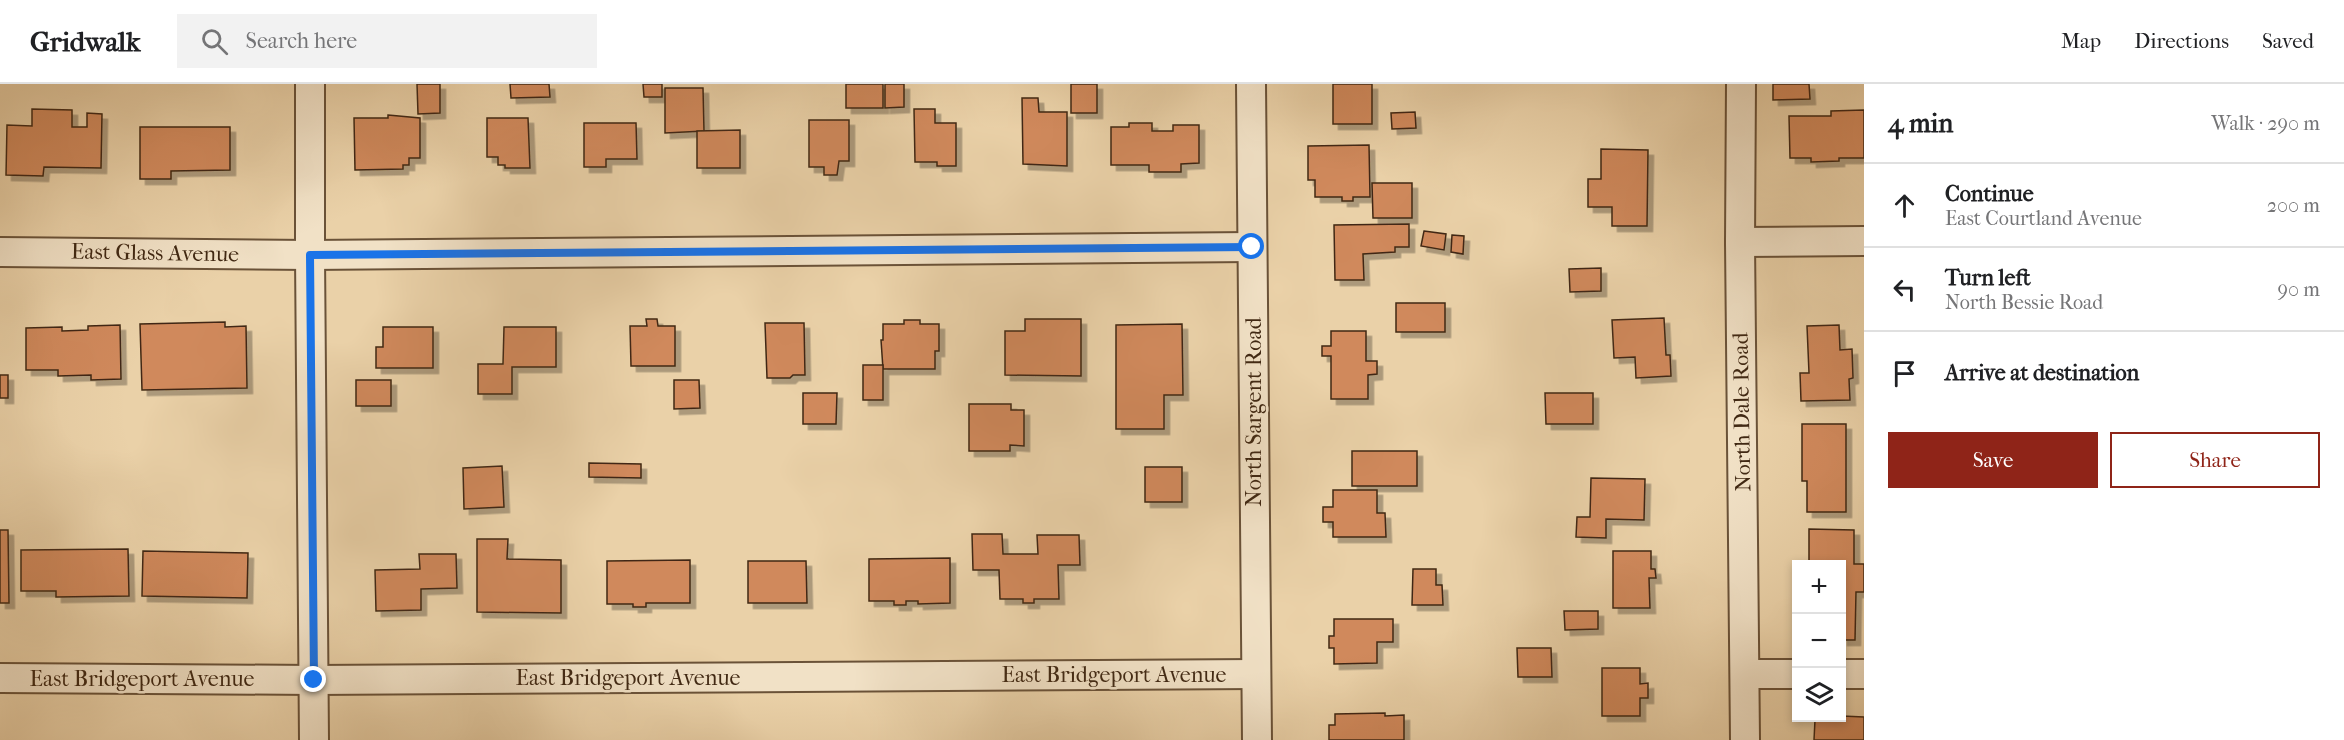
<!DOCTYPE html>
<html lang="en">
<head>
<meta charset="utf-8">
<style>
  body { margin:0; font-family:"IM FELL French Canon",serif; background:#f2f2f2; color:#202124 }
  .controls { position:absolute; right:18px; bottom:18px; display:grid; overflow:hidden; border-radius:0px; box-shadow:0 3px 9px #0003 }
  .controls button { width:54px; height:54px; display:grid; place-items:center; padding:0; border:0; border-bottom:2px solid #e0e0e0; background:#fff; color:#202124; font:30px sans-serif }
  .stop { position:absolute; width:18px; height:18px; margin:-14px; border:4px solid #1a73e8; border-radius:50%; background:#fff }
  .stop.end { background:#1a73e8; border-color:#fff; box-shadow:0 2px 6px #0008 }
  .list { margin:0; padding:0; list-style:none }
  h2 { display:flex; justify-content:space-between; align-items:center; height:78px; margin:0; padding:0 24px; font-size:26px }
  h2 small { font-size:20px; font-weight:400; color:#757577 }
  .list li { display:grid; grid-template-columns:39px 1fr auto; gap:18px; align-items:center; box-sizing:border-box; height:84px; padding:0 24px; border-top:2px solid #e0e0e0 }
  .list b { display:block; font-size:22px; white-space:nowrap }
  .list p { margin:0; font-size:20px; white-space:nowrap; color:#757577 }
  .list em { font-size:20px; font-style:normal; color:#757577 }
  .actions { display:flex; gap:12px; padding:18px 24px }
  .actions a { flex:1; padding:14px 0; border:2px solid #8f2418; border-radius:0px; text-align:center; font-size:21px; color:#8f2418 }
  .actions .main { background:#8f2418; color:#fff }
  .icon { flex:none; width:33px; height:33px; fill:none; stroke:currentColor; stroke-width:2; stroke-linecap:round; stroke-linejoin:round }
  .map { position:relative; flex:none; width:1864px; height:656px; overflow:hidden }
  header { display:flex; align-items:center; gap:36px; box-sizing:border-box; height:84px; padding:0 30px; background:#fff; border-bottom:2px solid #e0e0e0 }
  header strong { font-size:28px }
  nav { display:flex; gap:33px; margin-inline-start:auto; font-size:21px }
  .search { width:420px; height:54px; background:#f2f2f2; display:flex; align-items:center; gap:15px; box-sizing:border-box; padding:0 21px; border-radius:0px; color:#757577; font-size:22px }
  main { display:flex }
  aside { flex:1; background:#fff }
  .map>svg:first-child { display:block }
  .building { fill:#d0895c; stroke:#402813; stroke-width:1.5; filter:url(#shadow) }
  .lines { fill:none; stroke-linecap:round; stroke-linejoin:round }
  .street-casing { stroke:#6a5238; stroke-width:32 }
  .street { stroke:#f1e1c6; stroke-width:28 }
  .route { stroke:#1a73e8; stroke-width:8 }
  .labels { text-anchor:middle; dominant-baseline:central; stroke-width:5; stroke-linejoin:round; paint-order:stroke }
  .street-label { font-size:22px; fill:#402813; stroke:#f1e1c6 }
</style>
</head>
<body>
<header>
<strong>Gridwalk</strong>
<div class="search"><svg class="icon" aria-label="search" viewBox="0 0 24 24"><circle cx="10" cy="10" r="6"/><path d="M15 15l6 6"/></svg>Search here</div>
<nav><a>Map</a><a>Directions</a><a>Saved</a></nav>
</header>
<main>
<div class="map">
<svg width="1864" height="656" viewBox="0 0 1864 656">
  <defs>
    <filter id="shadow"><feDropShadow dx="5.5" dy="5.5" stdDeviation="0" flood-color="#0004"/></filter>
  </defs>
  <rect width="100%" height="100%" fill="#ead1a8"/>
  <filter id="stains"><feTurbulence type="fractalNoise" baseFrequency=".00333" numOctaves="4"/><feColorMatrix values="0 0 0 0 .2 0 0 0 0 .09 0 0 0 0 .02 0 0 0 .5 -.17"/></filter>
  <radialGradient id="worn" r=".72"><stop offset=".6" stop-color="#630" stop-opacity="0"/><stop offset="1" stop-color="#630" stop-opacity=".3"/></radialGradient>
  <!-- building -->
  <g class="building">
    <polygon points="417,0 440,0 440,29 418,30"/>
    <polygon points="510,0 549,0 550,13 511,14"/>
    <polygon points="643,0 662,0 662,13 644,13"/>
    <rect x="846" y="0" width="37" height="24"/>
    <polygon points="885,0 904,0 904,23 885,24"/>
    <rect x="1071" y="0" width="26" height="29"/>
    <rect x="1333" y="0" width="39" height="40"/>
    <polygon points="1773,0 1809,0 1810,15 1773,16"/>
    <polygon points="665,4 703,4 704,47 665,49"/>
    <polygon points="1022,14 1038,14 1039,28 1067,28 1067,82 1023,80"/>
    <polygon points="32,25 72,26 72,43 87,43 87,29 102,30 101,84 44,83 43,92 6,91 7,41 32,42"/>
    <polygon points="914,25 935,25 935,39 956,39 956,82 937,82 937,78 915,78"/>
    <polygon points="1864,26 1864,74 1839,74 1839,77 1811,78 1811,74 1790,74 1789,32 1831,32 1831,27"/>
    <polygon points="1415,28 1416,44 1392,45 1391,29"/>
    <polygon points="388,31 420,34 420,74 409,74 409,81 403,81 403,85 355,86 354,34 388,34"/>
    <polygon points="487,34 528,34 530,84 505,84 505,81 498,81 498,73 487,73"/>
    <polygon points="809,36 849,36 849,77 839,77 837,91 824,91 824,83 809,83"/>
    <polygon points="584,39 636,39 637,75 606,75 606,83 584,83"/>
    <polygon points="1129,39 1152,39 1152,47 1173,47 1173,41 1199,41 1199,79 1181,80 1181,88 1149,88 1149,81 1111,81 1111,43 1129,43"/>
    <polygon points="140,43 230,43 230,86 171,87 171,95 140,95"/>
    <polygon points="740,46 740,84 697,84 697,47"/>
    <polygon points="1369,61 1370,113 1353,113 1353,117 1342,117 1342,113 1315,113 1315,96 1308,96 1308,62"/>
    <polygon points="1601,65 1648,66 1647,142 1612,142 1612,123 1588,123 1588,95 1601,95"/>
    <polygon points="1372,99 1412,99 1412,134 1373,134"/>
    <polygon points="1409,140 1409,163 1395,163 1395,168 1363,170 1364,196 1335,196 1334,141"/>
    <polygon points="1424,147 1446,150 1444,166 1421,162"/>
    <polygon points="1452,151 1464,152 1463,170 1451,168"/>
    <polygon points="1601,184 1601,207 1570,208 1569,185"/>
    <rect x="1396" y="219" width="49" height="29"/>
    <polygon points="1664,234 1666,271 1670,271 1671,292 1636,294 1635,273 1614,274 1612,236"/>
    <polygon points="646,235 657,235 658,242 675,242 675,282 631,282 630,242 647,242"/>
    <polygon points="1025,235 1081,235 1081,292 1005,291 1005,247 1025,247"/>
    <polygon points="904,236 920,236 920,240 939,240 939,267 935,267 935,285 883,285 881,256 883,256 883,240 904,240"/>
    <polygon points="225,238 225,243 246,242 247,304 142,306 140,240"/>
    <polygon points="765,239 804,239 805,291 793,291 790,294 767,294"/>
    <polygon points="1182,240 1183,311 1164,311 1164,345 1116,345 1116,241"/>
    <polygon points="120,241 121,295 91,296 91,291 58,292 58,286 26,286 26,244 62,243 62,247 88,246 88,242"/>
    <polygon points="1839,241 1840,266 1852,265 1853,294 1849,295 1850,316 1801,317 1800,289 1809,289 1807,242"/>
    <polygon points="383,243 433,243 433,284 376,284 376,263 383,263"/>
    <polygon points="504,243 556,243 556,283 512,283 512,310 478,310 478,280 503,280"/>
    <polygon points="1331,247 1366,247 1366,277 1377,277 1377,290 1368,291 1368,315 1331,315 1331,272 1322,272 1322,262 1331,262"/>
    <rect x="863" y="281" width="20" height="35"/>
    <rect x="0" y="291" width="8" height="23"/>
    <rect x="356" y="296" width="35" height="26"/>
    <polygon points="674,296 699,296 700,324 674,325"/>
    <polygon points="803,309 837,309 836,340 803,340"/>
    <polygon points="1545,309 1593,309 1593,340 1546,340"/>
    <polygon points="969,320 1011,320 1011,326 1024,326 1024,362 1010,361 1010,367 969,367"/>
    <polygon points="1802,340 1846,340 1846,428 1807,428 1807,397 1802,397"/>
    <rect x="1352" y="367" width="65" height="35"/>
    <polygon points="589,379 641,380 641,394 589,393"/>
    <polygon points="502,382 504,423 464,425 463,384"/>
    <rect x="1145" y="383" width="37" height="35"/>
    <polygon points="1591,394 1645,395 1644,436 1606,435 1606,454 1576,453 1577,433 1590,433"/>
    <polygon points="1333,406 1377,406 1377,429 1385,429 1386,453 1333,453 1333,438 1323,438 1323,423 1333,423"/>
    <polygon points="1809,445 1854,446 1854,480 1864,480 1864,508 1856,508 1855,556 1842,556 1842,480 1809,480"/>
    <polygon points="0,446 8,446 9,519 0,519"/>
    <polygon points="972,450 1002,450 1003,470 1038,470 1037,451 1079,451 1080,481 1058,481 1059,515 1034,515 1034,519 1023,519 1023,515 1000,515 999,486 973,486"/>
    <polygon points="477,455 508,455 507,475 561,476 561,529 477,528"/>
    <polygon points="128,465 129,512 56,513 56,507 21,507 21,466"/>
    <polygon points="143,467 248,469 247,514 142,512"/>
    <polygon points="1613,467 1651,467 1651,485 1655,485 1656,494 1649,494 1650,524 1613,524"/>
    <polygon points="419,470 456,470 457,504 421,505 421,526 376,527 375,486 420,485"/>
    <polygon points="950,474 950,519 918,520 918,517 906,517 906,521 894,521 894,517 869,517 869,475"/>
    <polygon points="690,476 690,519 646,519 646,523 633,523 633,520 607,520 607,477"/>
    <polygon points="748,477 806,477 807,519 748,519"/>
    <polygon points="1413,485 1436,485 1436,501 1442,501 1443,521 1412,521"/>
    <polygon points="1564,527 1598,527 1598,545 1565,546"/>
    <polygon points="1334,535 1393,535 1393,558 1377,558 1377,579 1334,580 1334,564 1329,564 1329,552 1334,552"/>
    <polygon points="1517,564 1551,564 1552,593 1518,593"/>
    <polygon points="1602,584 1640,584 1640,600 1648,599 1648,614 1640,614 1640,632 1602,632"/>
    <polygon points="1385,629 1385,632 1404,631 1404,656 1329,656 1329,641 1335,641 1335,630"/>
    <polygon points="1842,632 1864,633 1864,656 1814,656 1815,636 1832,637 1832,634"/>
  </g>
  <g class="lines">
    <defs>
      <g id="street">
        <polyline points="310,0 310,171 314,656"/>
        <polyline points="1251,0 1257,656"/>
        <polyline points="1741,0 1740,158 1745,656"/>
        <polyline points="1740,158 1864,157"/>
        <polyline points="0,168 310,171 1252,163"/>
        <polyline points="1745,590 1796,590"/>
        <polyline points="1842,590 1864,590"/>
        <polyline points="0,594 314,596 1256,590"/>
      </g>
    </defs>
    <!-- street casing -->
    <use href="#street" class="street-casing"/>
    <!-- street -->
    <use href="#street" class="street"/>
  </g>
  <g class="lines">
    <!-- route -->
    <polyline class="route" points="314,596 310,171 1252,163"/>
  </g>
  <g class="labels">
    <!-- street labels -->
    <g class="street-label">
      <text transform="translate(155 169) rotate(1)">East Glass Avenue</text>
      <text transform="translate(1254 328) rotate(-90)">North Sargent Road</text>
      <text transform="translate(1742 328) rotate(-91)">North Dale Road</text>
      <text x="1114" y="591">East Bridgeport Avenue</text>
      <text x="628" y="594">East Bridgeport Avenue</text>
      <text x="142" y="595">East Bridgeport Avenue</text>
    </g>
  </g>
  <rect width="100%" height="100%" filter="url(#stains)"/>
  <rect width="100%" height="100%" fill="url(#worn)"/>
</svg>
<div class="controls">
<button>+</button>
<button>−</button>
<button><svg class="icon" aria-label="layers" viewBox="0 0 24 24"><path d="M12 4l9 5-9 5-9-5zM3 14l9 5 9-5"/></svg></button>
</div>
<div class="stop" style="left:1252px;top:163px"></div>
<div class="stop end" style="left:314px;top:596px"></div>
</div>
<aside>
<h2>4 min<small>Walk · 290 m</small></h2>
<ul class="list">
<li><svg class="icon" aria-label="ahead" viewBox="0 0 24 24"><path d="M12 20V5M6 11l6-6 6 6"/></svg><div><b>Continue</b><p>East Courtland Avenue</p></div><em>200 m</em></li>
<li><svg class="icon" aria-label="left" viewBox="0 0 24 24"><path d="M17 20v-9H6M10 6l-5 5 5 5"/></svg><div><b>Turn left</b><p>North Bessie Road</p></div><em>90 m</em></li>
<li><svg class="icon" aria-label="arrive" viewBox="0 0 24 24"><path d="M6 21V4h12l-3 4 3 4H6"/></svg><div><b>Arrive at destination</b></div></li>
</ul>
<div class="actions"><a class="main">Save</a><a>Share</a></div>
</aside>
</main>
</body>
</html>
